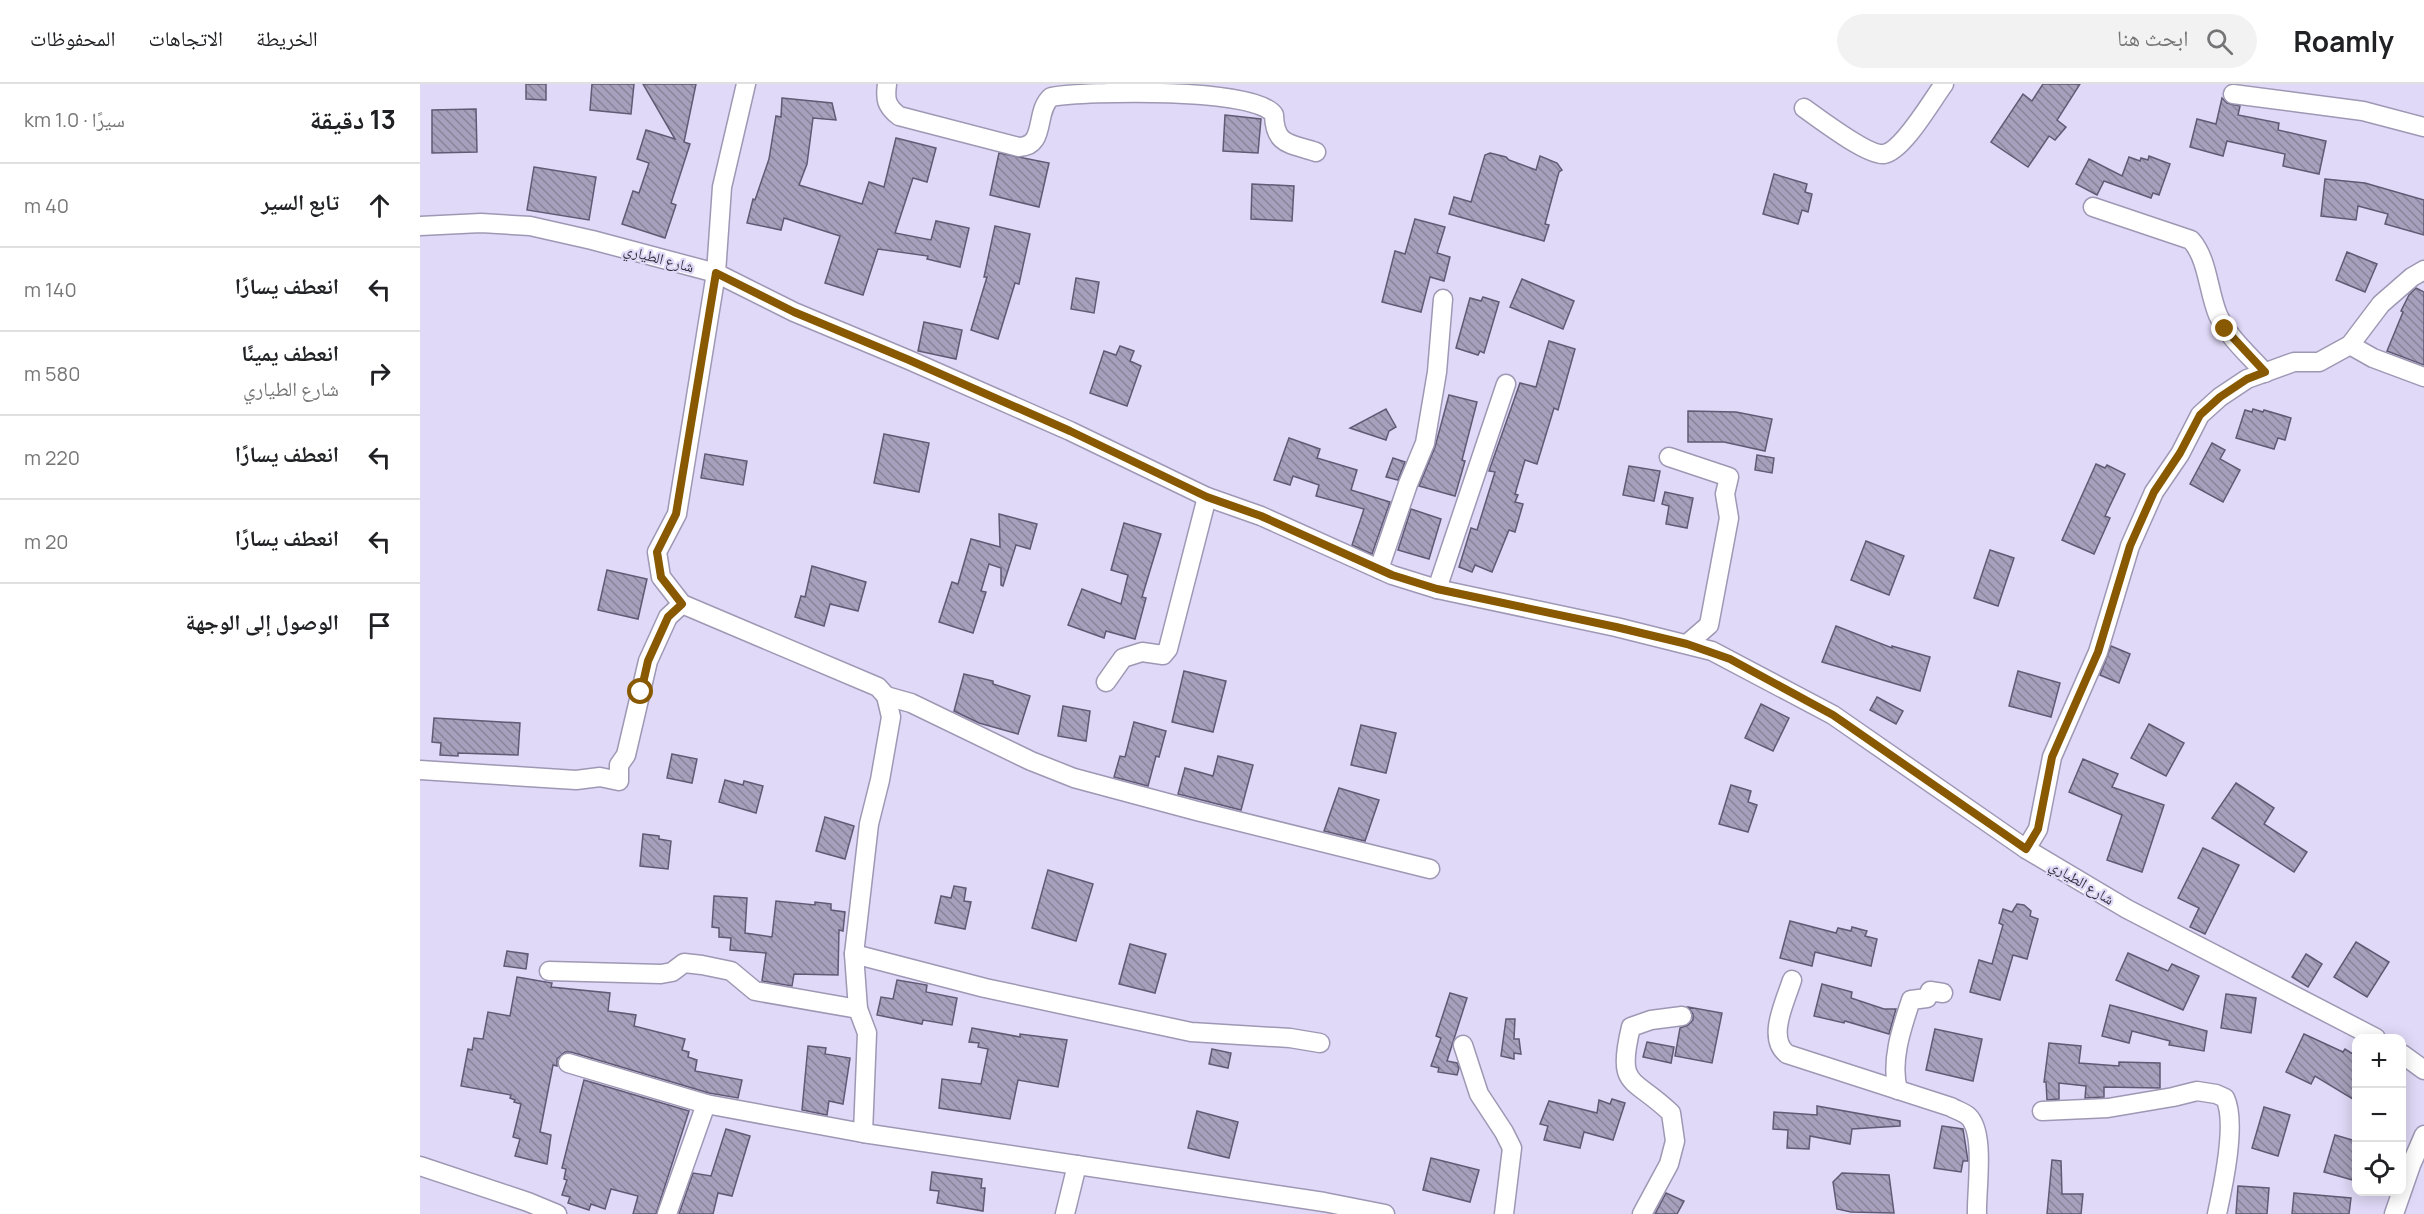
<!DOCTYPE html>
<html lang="ar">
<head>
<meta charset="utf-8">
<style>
  body { margin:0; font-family:Manrope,"Noto Naskh Arabic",sans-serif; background:#f2f2f2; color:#202124; direction:rtl }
  .controls { position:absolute; right:18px; bottom:18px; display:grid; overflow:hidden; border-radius:12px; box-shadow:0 3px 15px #0003 }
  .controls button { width:54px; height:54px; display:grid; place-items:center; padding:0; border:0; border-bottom:2px solid #e0e0e0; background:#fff; color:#202124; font:30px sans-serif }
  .stop { position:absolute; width:18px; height:18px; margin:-14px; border:4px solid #885900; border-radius:50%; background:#fff }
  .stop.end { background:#885900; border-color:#fff; box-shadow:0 2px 6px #0008 }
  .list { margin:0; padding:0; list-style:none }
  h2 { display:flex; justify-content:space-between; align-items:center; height:78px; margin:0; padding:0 24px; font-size:26px }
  h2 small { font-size:20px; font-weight:400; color:#757577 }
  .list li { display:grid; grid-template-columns:39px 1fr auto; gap:18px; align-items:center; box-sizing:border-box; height:84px; padding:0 24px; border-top:2px solid #e0e0e0 }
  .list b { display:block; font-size:22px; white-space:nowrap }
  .list p { margin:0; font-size:20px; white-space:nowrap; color:#757577 }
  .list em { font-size:20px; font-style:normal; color:#757577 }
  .icon { flex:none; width:33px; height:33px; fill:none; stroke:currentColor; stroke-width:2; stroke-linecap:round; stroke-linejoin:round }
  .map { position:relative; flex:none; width:2004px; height:1130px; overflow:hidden; direction:ltr }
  header { display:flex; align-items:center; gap:36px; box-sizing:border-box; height:84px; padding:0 30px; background:#fff; border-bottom:2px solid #e0e0e0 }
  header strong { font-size:28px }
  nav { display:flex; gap:33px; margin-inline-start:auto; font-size:21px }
  .search { width:420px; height:54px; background:#f2f2f2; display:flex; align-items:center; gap:15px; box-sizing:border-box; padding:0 21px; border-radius:33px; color:#757577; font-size:22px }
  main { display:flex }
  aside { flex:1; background:#fff }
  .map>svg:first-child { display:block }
  .building { fill:url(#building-back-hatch); stroke:#615a74; stroke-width:1.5 }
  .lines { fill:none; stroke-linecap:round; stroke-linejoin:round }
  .minor-casing { stroke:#9f98b4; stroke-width:21 }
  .minor { stroke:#fff; stroke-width:18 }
  .route { stroke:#885900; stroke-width:8 }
  .labels { text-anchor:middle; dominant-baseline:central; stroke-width:4.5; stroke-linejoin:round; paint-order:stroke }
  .street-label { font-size:15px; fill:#34313d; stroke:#e0d9f7 }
</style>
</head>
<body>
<header>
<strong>Roamly</strong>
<div class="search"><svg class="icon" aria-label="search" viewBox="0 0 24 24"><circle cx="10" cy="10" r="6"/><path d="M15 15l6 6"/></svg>ابحث هنا</div>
<nav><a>الخريطة</a><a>الاتجاهات</a><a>المحفوظات</a></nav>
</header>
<main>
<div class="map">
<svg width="2004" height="1130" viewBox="0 0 2004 1130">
  <defs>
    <pattern id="building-back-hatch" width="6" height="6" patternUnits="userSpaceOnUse" patternTransform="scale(1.5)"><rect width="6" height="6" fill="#a7a0bc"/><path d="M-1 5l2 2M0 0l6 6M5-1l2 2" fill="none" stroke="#89839a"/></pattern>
  </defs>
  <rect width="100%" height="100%" fill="#e0d9f7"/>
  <!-- building -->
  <g class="building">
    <polygon points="106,0 126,0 126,16 106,15"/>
    <polygon points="172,0 214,0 211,30 170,26"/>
    <polygon points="223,0 276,0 264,58 270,60 251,119 256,121 245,154 202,140 213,107 219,109 229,79 217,75 226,46 255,55"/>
    <polygon points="1623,0 1660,0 1637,36 1646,43 1635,56 1629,52 1608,83 1571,58 1603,10 1612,17"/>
    <polygon points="362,14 412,19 416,36 393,34 387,80 379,101 442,120 449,98 464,103 476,54 516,64 507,98 493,94 475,149 511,156 516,137 549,144 540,183 507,175 508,172 458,165 443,211 405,199 420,152 364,134 361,146 327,139 333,115 335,116 349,75 356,32 361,33"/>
    <polygon points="1802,14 1807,19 1820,22 1818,31 1859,39 1858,46 1906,57 1899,90 1863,82 1865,70 1807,57 1803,72 1770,63 1777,35 1796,40"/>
    <polygon points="56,25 57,68 12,69 12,26"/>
    <polygon points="805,31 841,35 838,69 803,67"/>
    <polygon points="579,69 629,79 619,123 570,111"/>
    <polygon points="1070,69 1086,73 1089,76 1116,86 1120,72 1137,79 1142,86 1139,88 1125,140 1129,141 1124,157 1029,130 1034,113 1051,118 1065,71"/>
    <polygon points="1729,72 1750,80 1739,111 1733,109 1731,114 1684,97 1677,111 1656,100 1669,75 1702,92 1709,73 1720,77 1721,74 1728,76"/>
    <polygon points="114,83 176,93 169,136 107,126"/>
    <polygon points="1354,90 1387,100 1385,108 1392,110 1388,128 1382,126 1378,140 1343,130"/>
    <polygon points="1905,95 1945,99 2004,116 2004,151 1965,140 1968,130 1938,122 1936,136 1901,132"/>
    <polygon points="832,100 874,102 872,137 831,135"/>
    <polygon points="995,135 1025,143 1017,169 1030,173 1024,197 1010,193 1001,228 962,218 975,167 985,170"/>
    <polygon points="575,142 610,150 599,200 595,199 578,255 551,246 567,193 564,193"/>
    <polygon points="1927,168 1957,180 1945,208 1916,196"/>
    <polygon points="656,194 679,198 674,229 651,225"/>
    <polygon points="1102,195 1154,217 1143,245 1090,223"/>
    <polygon points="1996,204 2004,208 2004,281 1967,267 1983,228 1981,227 1989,211"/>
    <polygon points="1063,213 1079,218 1064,269 1060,267 1058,271 1036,264 1050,214 1061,217"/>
    <polygon points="504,238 542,246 536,275 498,267"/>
    <polygon points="1129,257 1155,265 1138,326 1134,324 1117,380 1105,376 1095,410 1098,411 1095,418 1103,420 1095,448 1089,446 1072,488 1055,481 1052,488 1039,483 1051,444 1057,446 1075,388 1069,387 1100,299 1116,303"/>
    <polygon points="700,262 714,267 710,277 721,282 707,322 670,309 684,267 696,271"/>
    <polygon points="1029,311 1057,318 1042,376 1045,377 1035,412 999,402 1015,363"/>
    <polygon points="966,325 976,343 969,347 966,356 930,344"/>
    <polygon points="1833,325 1843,328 1844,326 1871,334 1865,356 1858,354 1854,365 1816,354 1825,326 1832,328"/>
    <polygon points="1268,327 1316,328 1352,335 1345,367 1304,358 1268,358"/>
    <polygon points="464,350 509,359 499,408 454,399"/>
    <polygon points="869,354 900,365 897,374 937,386 931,406 970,418 952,470 932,461 944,425 896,412 899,401 873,392 870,401 854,396"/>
    <polygon points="1792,359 1805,366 1800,375 1820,386 1803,418 1770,400"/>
    <polygon points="285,370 327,377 323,401 281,394"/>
    <polygon points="1337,371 1354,374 1352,389 1335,386"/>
    <polygon points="973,374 985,378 978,396 966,393"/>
    <polygon points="1676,380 1685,384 1687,381 1705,390 1685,432 1690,434 1674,470 1642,456"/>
    <polygon points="1209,382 1240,387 1234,417 1203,411"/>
    <polygon points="1245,408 1273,414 1267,444 1246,440 1249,422 1242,420"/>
    <polygon points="991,425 1021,435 1009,475 978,466"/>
    <polygon points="579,430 617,440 610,465 596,461 583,502 581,501 581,484 569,480 561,507 566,508 553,549 519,538 532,498 538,500 551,455 580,463"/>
    <polygon points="704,439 741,450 722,513 726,514 715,555 686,547 684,554 648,541 662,505 701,520 708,491 691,486"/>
    <polygon points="1446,457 1484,472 1469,511 1431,496"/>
    <polygon points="1570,466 1594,474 1578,522 1554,514"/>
    <polygon points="392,482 446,498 438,527 410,520 404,542 375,533 381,512 385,513"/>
    <polygon points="187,486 227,495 218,535 178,526"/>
    <polygon points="1416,542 1472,564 1472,562 1510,573 1500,607 1402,578"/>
    <polygon points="1691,562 1710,570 1699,599 1680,591"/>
    <polygon points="764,587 806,597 793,648 752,638"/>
    <polygon points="1598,587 1640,599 1631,633 1589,622"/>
    <polygon points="544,590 573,597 573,600 610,612 598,650 559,639 534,627"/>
    <polygon points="1457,613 1483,627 1476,640 1450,626"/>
    <polygon points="1341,620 1369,634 1353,667 1325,654"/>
    <polygon points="643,622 670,627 666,657 638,652"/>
    <polygon points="14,634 100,639 98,671 38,669 38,672 20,671 21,659 12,658"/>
    <polygon points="714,638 746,647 739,673 736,672 728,702 694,693 700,672 705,673"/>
    <polygon points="1729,640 1764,659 1746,692 1711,674"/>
    <polygon points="941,641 976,649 966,689 931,681"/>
    <polygon points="252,670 277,675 272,699 247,694"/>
    <polygon points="798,672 833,681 821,726 758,710 765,684 793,692"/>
    <polygon points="1663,675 1698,690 1692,703 1744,721 1722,788 1687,776 1702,731 1649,708"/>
    <polygon points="305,696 323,701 324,697 343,702 336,729 299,718"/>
    <polygon points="1816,699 1854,724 1844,740 1887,768 1874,788 1792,734"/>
    <polygon points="1311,701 1331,707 1328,718 1337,721 1328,748 1299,740"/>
    <polygon points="919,704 959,716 945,757 904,747"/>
    <polygon points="405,733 434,742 425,775 396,767"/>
    <polygon points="223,750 239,752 239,755 251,757 248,785 220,782"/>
    <polygon points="1783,764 1819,781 1785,850 1770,843 1779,824 1758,814"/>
    <polygon points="628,786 673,800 656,857 612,844"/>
    <polygon points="534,802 546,804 544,817 551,818 545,845 515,839 521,812 531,814"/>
    <polygon points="294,812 327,814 325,849 352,853 356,817 395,821 395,818 411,820 411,826 425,828 423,847 419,846 418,891 374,890 372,902 342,897 346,869 310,866 311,854 299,853 299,844 292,843"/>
    <polygon points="1597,820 1604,821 1611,827 1610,832 1618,835 1607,875 1593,871 1580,916 1550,908 1559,876 1572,880 1583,841 1579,839 1583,825 1592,828"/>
    <polygon points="1370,837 1416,849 1418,844 1431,847 1432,843 1447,847 1445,852 1457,855 1451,882 1395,868 1392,882 1360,874"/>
    <polygon points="1936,858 1969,878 1947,913 1914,893"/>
    <polygon points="710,860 746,870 735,909 699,900"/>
    <polygon points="87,867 108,870 106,885 84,882"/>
    <polygon points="1708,869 1748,887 1752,880 1779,892 1763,926 1696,896"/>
    <polygon points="1886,870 1902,880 1888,903 1872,893"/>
    <polygon points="97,893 132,899 131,903 190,909 188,927 216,931 214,942 265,955 262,966 269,968 268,973 277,976 275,987 322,996 318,1014 289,1009 151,968 145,968 137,975 137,982 133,981 120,1048 131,1051 127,1080 95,1072 100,1055 93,1053 101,1020 94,1018 95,1016 90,1014 91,1011 41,1002 48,965 52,966 54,954 63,955 68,928 90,932"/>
    <polygon points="477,896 507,901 506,908 537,914 532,941 503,936 502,940 457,931 461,913 473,915"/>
    <polygon points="1402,900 1432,908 1431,914 1464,925 1476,925 1469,950 1425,937 1424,939 1394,932"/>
    <polygon points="1030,909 1047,914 1027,977 1037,979 1039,984 1037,991 1018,988 1019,984 1011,982 1021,954 1016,952"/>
    <polygon points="1806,910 1836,914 1831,949 1801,944"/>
    <polygon points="1690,921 1787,947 1784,967 1749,961 1750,957 1712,947 1709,959 1682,952"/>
    <polygon points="1268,923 1302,929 1292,979 1255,972 1260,944 1268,941 1273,936 1273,930"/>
    <polygon points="1086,935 1095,935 1094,955 1099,955 1101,970 1094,969 1094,975 1081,972"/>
    <polygon points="552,944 600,953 600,950 647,956 638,1003 598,996 590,1035 519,1024 522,995 561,1000 568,965 558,963 559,959 549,958"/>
    <polygon points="1515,945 1562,955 1553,997 1506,986"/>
    <polygon points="1884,950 1923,968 1925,965 1936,972 1936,1017 1895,992 1891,1000 1866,988"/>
    <polygon points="1227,958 1254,963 1251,979 1223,973"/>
    <polygon points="1629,959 1661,962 1659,979 1699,982 1699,978 1740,979 1740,1004 1684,1003 1684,1013 1665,1014 1666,1002 1639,999 1639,1015 1627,1016 1626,998 1624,998"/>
    <polygon points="388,962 406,964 405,970 430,974 423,1020 409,1017 407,1031 382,1026"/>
    <polygon points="792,965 811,969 808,984 789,980"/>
    <polygon points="164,996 269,1027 236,1130 213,1130 218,1112 191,1105 185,1125 171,1120 169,1126 148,1119 150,1113 142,1111 147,1096 144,1095 146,1085 142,1084"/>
    <polygon points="1192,1015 1205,1019 1193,1056 1164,1048 1160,1064 1124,1056 1128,1042 1120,1040 1129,1017 1177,1029 1179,1016 1190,1020"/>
    <polygon points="1397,1022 1480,1037 1480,1042 1432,1045 1430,1060 1390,1052 1389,1065 1367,1064 1368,1046 1353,1045 1354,1028 1397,1031"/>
    <polygon points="1844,1023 1870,1031 1858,1072 1832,1064"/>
    <polygon points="777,1027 818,1038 809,1074 768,1064"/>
    <polygon points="1522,1042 1543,1045 1548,1077 1543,1077 1541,1088 1514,1084"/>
    <polygon points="306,1045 330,1052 312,1112 298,1109 293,1130 259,1130 273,1089 291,1092"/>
    <polygon points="1915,1051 1936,1057 1936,1097 1904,1088"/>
    <polygon points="1011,1074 1059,1086 1050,1118 1003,1106"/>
    <polygon points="1632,1076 1641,1077 1642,1110 1663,1110 1661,1130 1627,1130"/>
    <polygon points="512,1088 562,1095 561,1104 565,1104 563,1127 517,1119 519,1107 510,1106"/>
    <polygon points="1422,1089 1469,1091 1474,1129 1431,1128 1417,1125 1413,1098"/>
    <polygon points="1818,1102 1849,1104 1847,1130 1816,1130"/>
    <polygon points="1246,1109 1264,1117 1257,1130 1235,1130"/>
    <polygon points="1874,1109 1931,1114 1929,1130 1872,1130"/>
  </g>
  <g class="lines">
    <defs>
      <g id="minor">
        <polyline points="326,0 302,103 296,189 257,430 237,468 241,493 262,520 458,603 466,612 471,633 460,696 449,740 434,870 438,925 447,949 443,1049"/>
        <path d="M467,0c-2,15 -1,22 12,32l120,31c28,-1 15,-35 32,-50 33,-6 208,-10 223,18 1,31 16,28 42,37"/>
        <polyline points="1813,10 1943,27 2004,43"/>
        <path d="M1384,24c14,10 64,48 80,46 19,-3 48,-54 60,-70"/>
        <path d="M1673,123l98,33c17,19 17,51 27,75 10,22 31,40 47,58"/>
        <polyline points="0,142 61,139 110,142 172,156 296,189 374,228 489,276 650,347 787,413 841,432 972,491 1017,505 1196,543 1292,567 1413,631 1606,765 1707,825 1956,954"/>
        <polyline points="1930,261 1953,274 2004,293"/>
        <polyline points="1249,373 1309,393 1305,410 1309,434 1289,541 1267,560"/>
        <polyline points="959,485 988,400 1005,359 1017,288 1023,215"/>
        <polyline points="1017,505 1086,300"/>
        <polyline points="686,598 703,574 722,568 743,571 748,565 787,413"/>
        <polyline points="466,612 491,619 611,677 654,694 777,727 1010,785"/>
        <polyline points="0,686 156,696 180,693 199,697 199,681 206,671 228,577 248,533 262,520"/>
        <polyline points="1606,765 1618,745 1632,673 1678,568 1710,462 1734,408 1760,370 1780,331 1800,313 1827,295 1874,278 1899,278 1930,261 1961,220 1992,193 2004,186"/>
        <polyline points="434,870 565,904 771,948 870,954 900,959"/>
        <polyline points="129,887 241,890 252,888 264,879 282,881 311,887 335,907 438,925"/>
        <path d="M1372,896c-6,20 -26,58 -5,74l164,53c5,3 12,5 17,9 18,16 8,75 9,98"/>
        <polyline points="1043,961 1059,1010 1084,1048 1092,1064 1084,1130"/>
        <polyline points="1982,970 2004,986"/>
        <polyline points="148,979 286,1020"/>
        <path d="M1478,1006c-8,-29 4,-63 13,-90l16,-2 3,-7 13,2"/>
        <path d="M1622,1027l66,-3 65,-11 24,-6 19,3 9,4c12,24 -2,89 -8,116"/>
        <polyline points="0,1082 108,1118 137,1130"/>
        <polyline points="247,1130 286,1020 443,1049 904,1118 965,1130"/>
        <polyline points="645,1130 657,1081"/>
        <path d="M1222,1130l27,-50 6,-23 -4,-28c-38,-37 -55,-24 -40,-86l20,-7 31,-4"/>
        <polyline points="1974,1130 1991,1081 2004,1051"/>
      </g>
    </defs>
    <!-- minor casing -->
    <use href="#minor" class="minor-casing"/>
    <!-- minor -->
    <use href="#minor" class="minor"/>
  </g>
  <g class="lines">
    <!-- route -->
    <polyline class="route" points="221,608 228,577 248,533 262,520 241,493 237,468 256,430 296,189 374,228 489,276 650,347 787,413 841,432 972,491 1017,505 1196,543 1267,560 1310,575 1413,631 1606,765 1618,745 1632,673 1678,568 1710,462 1734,408 1760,369 1780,331 1800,313 1827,295 1845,288 1805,245"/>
  </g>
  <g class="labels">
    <!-- street labels -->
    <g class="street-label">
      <text transform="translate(239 174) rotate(15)">شارع الطياري</text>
      <text transform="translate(1662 798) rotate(31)">شارع الطياري</text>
    </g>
  </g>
</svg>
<div class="controls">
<button>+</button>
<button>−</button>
<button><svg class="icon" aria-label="locate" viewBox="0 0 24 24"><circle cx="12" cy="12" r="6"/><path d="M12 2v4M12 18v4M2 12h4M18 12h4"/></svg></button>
</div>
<div class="stop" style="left:221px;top:608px"></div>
<div class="stop end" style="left:1805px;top:245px"></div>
</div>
<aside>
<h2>13 دقيقة<small>سيرًا · 1.0 km</small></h2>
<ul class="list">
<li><svg class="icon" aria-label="ahead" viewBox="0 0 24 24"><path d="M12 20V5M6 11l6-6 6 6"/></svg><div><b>تابع السير</b></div><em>40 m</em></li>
<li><svg class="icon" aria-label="left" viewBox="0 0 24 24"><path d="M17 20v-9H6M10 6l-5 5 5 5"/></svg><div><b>انعطف يسارًا</b></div><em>140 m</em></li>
<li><svg class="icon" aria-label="right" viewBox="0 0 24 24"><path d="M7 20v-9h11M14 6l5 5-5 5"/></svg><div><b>انعطف يمينًا</b><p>شارع الطياري</p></div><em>580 m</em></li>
<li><svg class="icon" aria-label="left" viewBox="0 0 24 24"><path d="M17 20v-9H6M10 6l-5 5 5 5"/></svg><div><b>انعطف يسارًا</b></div><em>220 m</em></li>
<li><svg class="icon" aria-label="left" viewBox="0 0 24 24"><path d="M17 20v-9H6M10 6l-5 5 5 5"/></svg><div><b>انعطف يسارًا</b></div><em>20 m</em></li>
<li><svg class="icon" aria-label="arrive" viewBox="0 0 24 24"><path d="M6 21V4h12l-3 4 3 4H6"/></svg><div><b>الوصول إلى الوجهة</b></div></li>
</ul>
</aside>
</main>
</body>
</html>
